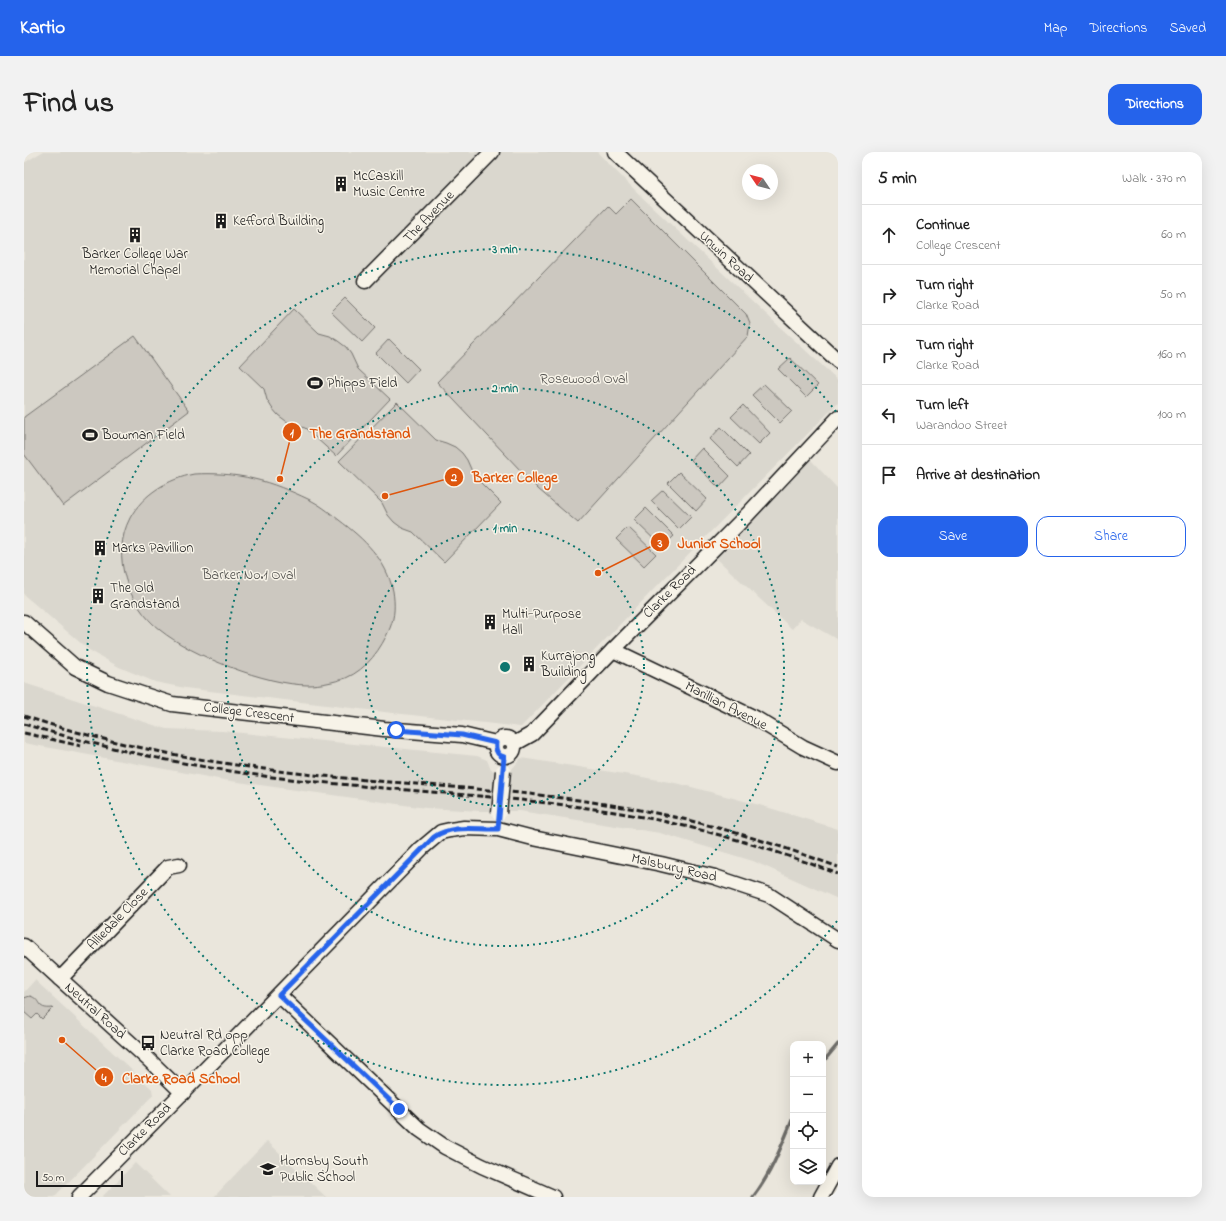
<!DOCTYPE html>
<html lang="en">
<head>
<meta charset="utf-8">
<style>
  body { margin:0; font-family:"Indie Flower",sans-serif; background:#f2f2f2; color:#222 }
  .controls { position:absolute; right:12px; bottom:12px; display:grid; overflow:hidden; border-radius:8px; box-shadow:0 4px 16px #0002 }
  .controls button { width:36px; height:36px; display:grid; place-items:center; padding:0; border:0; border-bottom:1px solid #e0e0e0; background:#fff; color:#222; font:20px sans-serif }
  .compass { position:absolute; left:718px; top:12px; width:36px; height:36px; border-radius:50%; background:#fff; box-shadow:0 4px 16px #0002; rotate:305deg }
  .scale { position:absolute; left:12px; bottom:10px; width:87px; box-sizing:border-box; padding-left:4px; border:2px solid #1c1c1c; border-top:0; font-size:11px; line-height:14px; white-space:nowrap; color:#1c1c1c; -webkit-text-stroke:3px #f7f3e8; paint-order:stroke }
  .stop { position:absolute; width:12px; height:12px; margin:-9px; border:3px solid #2563eb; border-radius:50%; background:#fff }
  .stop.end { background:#2563eb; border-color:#fff; box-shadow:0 1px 4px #0008 }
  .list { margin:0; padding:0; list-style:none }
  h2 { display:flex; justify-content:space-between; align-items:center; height:52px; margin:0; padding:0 16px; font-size:17px }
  h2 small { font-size:13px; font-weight:400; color:#767676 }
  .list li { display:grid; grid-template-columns:26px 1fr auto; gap:12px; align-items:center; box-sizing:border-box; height:60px; padding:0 16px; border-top:1px solid #e0e0e0 }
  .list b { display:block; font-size:15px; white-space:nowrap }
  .list p { margin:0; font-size:13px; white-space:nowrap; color:#767676 }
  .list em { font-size:13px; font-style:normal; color:#767676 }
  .actions { display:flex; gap:8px; padding:12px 16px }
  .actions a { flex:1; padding:9px 0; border:1px solid #2563eb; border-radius:12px; text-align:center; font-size:14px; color:#2563eb }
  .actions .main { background:#2563eb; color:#fff }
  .icon { flex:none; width:22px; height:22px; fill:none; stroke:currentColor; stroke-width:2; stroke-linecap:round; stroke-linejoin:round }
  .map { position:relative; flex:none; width:814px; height:1045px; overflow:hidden; border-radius:12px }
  header { display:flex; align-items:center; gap:24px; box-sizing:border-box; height:56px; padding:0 20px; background:#2563eb; color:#fff }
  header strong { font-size:19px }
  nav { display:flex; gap:22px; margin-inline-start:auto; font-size:14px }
  .intro { display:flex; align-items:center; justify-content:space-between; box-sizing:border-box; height:96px; padding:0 24px }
  h1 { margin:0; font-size:28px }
  .button { padding:10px 18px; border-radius:12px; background:#2563eb; color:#fff; font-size:14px; font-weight:700 }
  main { display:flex; gap:24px; padding:0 24px }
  aside { flex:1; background:#fff; border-radius:12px; box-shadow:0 4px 16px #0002 }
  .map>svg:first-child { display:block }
  .built { fill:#dad7ce }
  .park { fill:#ccc8c0; stroke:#74726e }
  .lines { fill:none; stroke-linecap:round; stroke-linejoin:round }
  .stream { stroke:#6d6c68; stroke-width:3.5 }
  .minor-casing { stroke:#1c1c1c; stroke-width:17 }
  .minor { stroke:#f7f3e8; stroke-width:14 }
  .rail { stroke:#1c1c1c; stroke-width:3; stroke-dasharray:6 3; stroke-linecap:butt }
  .minor-bridge-casing { stroke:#1c1c1c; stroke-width:17; stroke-linecap:butt }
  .minor-bridge { stroke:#f7f3e8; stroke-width:14 }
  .route { stroke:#2563eb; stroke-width:5 }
  .ring { fill:none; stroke:#0f766e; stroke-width:2; stroke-dasharray:2 4 }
  .labels { text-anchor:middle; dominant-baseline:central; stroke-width:3; stroke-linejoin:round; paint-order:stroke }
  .poi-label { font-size:14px; fill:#1c1c1c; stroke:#f7f3e8; text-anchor:start }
  .street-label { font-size:14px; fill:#1c1c1c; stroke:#f7f3e8 }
  .park-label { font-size:14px; fill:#51504d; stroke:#f7f3e8 }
  .centre { fill:#0f766e; stroke:#f7f3e8; stroke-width:2 }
  .ring-label { font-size:12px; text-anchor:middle; font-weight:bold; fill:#0f766e; stroke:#f7f3e8; stroke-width:3; stroke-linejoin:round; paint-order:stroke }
  .leader { fill:none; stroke:#de560d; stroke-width:1.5 }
  .callout-dot { fill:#de560d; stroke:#f7f3e8; stroke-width:1.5 }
  .mark-label { font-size:12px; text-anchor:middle; font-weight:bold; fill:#fff }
  .callout-label { font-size:15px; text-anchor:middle; font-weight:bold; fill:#de560d; stroke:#f7f3e8; stroke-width:3; stroke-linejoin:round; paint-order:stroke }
</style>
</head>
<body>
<header>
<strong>Kartio</strong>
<nav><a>Map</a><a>Directions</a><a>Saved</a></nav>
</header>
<div class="intro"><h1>Find us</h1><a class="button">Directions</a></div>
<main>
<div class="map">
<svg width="814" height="1045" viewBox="0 0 814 1045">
  <rect width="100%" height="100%" fill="#eae6dc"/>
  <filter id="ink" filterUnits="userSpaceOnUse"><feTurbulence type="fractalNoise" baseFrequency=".025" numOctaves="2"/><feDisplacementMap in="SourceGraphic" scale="8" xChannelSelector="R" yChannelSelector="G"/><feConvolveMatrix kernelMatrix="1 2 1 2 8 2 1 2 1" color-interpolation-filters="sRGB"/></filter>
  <g filter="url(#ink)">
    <!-- built -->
    <g class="built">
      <polygon points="18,0 573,0 621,48 757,176 814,228 814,251 630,437 497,575 369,561 161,536 131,530 95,515 65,498 0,443 0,11"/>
      <polygon points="786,307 814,337 814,488 777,467 768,477 691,405"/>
      <polygon points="0,531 142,577 198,579 453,604 463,608 467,618 486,626 488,617 497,606 613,624 656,632 739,654 814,677 814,747 729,709 636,681 496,659 457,659 402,656 200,628 0,591"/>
      <polygon points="11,828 128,937 129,943 30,1045 0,1045 0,840"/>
      <polygon points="243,989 302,1045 190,1045"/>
      <polygon points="111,1011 146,1045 78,1045"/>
    </g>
    <!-- park -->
    <g class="park">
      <polygon points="607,47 722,162 726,172 724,184 554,371 514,337 413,230 584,54 592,62"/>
      <polygon points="321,146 351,176 338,190 307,160"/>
      <polygon points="270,157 295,181 306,184 314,189 322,195 327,202 334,217 366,247 312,304 281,276 270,273 262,269 254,263 248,256 243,248 240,237 216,214"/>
      <polygon points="111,184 165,259 39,354 0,302 0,265"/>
      <polygon points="365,187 395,217 382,231 352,201"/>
      <polygon points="766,206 794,233 782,245 754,217"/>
      <polygon points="740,232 768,259 756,271 728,243"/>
      <polygon points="373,250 412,288 422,291 431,295 438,301 443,308 450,324 477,351 420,410 389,380 378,376 370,370 364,363 358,351 315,309"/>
      <polygon points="719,253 746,281 735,292 707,265"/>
      <polygon points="697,275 725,303 714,315 686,287"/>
      <polygon points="678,296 706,324 695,336 667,308"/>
      <polygon points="655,320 683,347 672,359 644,331"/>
      <path d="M170,322c20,-1 40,0 60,5 18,4 37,12 54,20 11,5 21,13 31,21 25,19 47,39 54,71 2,13 2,25 -3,37 -9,21 -23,41 -44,50 -12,4 -26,7 -38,7 -41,0 -116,-29 -148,-55 -32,-25 -50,-74 -30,-112 13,-24 38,-39 64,-44z"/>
      <polygon points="639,338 667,365 655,377 627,349"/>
      <polygon points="622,356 650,384 638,395 610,368"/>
      <polygon points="604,375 632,402 620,414 592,387"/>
      <path d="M6,844c12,3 5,14 23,12l-11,11 -5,-5 -5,5 -8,-7v-14z"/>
    </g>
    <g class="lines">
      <!-- stream -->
      <g class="stream">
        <polyline points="799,910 814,892"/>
        <path d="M729,1045c18,-23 29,-52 40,-79"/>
      </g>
      <defs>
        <g id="minor">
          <polyline points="591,0 814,209"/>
          <polyline points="341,129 468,0"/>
          <polyline points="0,470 51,515 84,531 148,552 360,577 438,583 472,591"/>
          <polyline points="589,498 731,566 779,595 814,611"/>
          <circle cx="481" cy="595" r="9"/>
          <polyline points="490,592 508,582 589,498 724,362 814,266"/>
          <polyline points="0,794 124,907 159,941"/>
          <polyline points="36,827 144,715 155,713"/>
          <polyline points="255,843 395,977 421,995 458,1014 529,1045"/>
          <polyline points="55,1045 167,932 398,696 417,680 426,678 440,676 474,677 509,686 637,712 691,725 745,743 814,788"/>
          <polyline points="797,1045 814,1014"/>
        </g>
      </defs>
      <!-- minor casing -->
      <use href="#minor" class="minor-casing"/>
      <!-- minor -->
      <use href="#minor" class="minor"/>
      <!-- rail -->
      <g class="rail">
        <path d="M0,564c78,26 159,42 240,53 117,16 236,17 353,37 76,12 149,34 221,61"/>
        <path d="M0,572c78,24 159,41 240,52 105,13 211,17 316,31 88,11 175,35 258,67"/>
        <polyline points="0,581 57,594"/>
      </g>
      <defs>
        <polyline id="minor-bridge" points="475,661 479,619"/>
      </defs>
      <!-- minor-bridge casing -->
      <use href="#minor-bridge" class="minor-bridge-casing"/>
      <!-- minor-bridge -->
      <use href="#minor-bridge" class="minor-bridge"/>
    </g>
  </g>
  <g class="lines" filter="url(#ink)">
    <!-- route -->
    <path class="route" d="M372,578l66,5 34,8c-1,7 1,12 8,14l-6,72c-21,1 -45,-5 -64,8l-155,158 120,114"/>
  </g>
  <!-- distance rings -->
  <g class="ring">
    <circle cx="481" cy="515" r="139"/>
    <circle cx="481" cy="515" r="279"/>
    <path d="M813 769A418 418 0 1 1 813 261"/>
  </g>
  <!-- icons -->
  <defs>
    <symbol id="building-bare" viewBox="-9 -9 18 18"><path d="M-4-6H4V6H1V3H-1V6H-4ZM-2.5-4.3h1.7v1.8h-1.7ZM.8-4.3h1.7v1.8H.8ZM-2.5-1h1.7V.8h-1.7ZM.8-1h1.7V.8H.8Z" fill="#1c1c1c" stroke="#f7f3e8" stroke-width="2.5" paint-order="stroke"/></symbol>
    <symbol id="stadium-bare" viewBox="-9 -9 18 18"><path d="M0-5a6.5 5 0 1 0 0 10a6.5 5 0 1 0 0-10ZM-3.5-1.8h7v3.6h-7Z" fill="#1c1c1c" stroke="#f7f3e8" stroke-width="2.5" paint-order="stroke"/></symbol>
    <symbol id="bus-bare" viewBox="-9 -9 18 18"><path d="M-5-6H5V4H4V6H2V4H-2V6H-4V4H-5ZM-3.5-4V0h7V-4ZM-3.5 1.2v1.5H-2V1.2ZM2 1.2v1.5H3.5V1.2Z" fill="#1c1c1c" stroke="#f7f3e8" stroke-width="2.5" paint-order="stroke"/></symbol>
    <symbol id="school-bare" viewBox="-9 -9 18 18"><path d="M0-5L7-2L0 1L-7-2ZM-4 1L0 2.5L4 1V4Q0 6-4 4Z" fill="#1c1c1c" stroke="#f7f3e8" stroke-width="2.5" paint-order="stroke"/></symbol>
  </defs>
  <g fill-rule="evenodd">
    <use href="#building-bare" x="306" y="21" width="22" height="22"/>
    <use href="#building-bare" x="186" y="58" width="22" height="22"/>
    <use href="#building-bare" x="100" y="72" width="22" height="22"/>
    <use href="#stadium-bare" x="280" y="220" width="22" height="22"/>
    <use href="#stadium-bare" x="55" y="272" width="22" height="22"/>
    <use href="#building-bare" x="65" y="385" width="22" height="22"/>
    <use href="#building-bare" x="63" y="433" width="22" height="22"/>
    <use href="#building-bare" x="455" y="459" width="22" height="22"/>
    <use href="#building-bare" x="494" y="501" width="22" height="22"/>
    <use href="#bus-bare" x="113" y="880" width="22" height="22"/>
    <use href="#school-bare" x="233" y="1006" width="22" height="22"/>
  </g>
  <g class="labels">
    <!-- poi labels -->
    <g class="poi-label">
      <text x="329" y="24">McCaskill<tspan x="329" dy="16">Music Centre</tspan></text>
      <text x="209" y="69">Kefford Building</text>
      <text x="111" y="102" text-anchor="middle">Barker College War<tspan x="111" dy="16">Memorial Chapel</tspan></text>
      <text x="303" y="231">Phipps Field</text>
      <text x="78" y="283">Bowman Field</text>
      <text x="88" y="396">Marks Pavillion</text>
      <text x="86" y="436">The Old<tspan x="86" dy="16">Grandstand</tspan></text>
      <text x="478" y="462">Multi-Purpose<tspan x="478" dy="16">Hall</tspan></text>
      <text x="517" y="504">Kurrajong<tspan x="517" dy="16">Building</tspan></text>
      <text x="136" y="883">Neutral Rd opp<tspan x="136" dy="16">Clarke Road College</tspan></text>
      <text x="256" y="1009">Hornsby South<tspan x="256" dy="16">Public School</tspan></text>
    </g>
    <!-- street labels -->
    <g class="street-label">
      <text transform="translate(405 65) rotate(-46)">The Avenue</text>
      <text transform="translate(702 105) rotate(43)">Unwin Road</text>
      <text transform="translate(646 440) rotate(-45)">Clarke Road</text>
      <text transform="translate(702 554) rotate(27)">Marillian Avenue</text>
      <text transform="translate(225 561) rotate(7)">College Crescent</text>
      <text transform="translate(650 716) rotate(13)">Malsbury Road</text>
      <text transform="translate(94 767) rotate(-46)">Alliedale Close</text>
      <text transform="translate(71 859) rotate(42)">Neutral Road</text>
      <text transform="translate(121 978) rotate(-45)">Clarke Road</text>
    </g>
    <!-- park labels -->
    <g class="park-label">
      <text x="560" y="227">Rosewood Oval</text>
      <text x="225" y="423">Barker No.1 Oval</text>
    </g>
  </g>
  <circle cx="481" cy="515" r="6" class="centre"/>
  <g class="ring-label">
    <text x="481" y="101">3 min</text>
    <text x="481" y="240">2 min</text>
    <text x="481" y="380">1 min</text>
  </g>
  <!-- callouts -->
  <path class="leader" d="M256 327L268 280M361 344L430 325M574 421L636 390M38 888L80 925"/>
  <g class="callout-dot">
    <circle cx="256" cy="327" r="4"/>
    <circle cx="361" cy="344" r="4"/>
    <circle cx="574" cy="421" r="4"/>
    <circle cx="38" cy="888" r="4"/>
    <circle cx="268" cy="280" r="10"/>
    <circle cx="430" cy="325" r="10"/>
    <circle cx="636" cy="390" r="10"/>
    <circle cx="80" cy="925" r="10"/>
  </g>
  <g class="mark-label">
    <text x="268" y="285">1</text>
    <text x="430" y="329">2</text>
    <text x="636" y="395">3</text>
    <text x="80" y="930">4</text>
  </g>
  <g class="callout-label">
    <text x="336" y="286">The Grandstand</text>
    <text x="491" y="330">Barker College</text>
    <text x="695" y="396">Junior School</text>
    <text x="157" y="931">Clarke Road School</text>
  </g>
</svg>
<div class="controls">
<button>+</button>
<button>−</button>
<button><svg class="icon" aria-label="locate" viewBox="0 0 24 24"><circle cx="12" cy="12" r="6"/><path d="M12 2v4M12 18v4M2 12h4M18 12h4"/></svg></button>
<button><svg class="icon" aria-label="layers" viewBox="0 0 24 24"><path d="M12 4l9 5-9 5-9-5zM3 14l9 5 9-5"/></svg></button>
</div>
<svg class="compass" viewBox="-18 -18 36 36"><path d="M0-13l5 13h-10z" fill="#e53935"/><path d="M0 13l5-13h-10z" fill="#767676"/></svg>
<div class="scale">50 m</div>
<div class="stop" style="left:372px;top:578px"></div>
<div class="stop end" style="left:375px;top:957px"></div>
</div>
<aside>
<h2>5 min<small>Walk · 370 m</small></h2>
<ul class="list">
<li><svg class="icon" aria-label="ahead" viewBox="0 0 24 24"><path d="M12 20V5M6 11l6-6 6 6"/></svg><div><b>Continue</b><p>College Crescent</p></div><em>60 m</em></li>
<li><svg class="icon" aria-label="right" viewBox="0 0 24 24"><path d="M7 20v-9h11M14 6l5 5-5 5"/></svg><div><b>Turn right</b><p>Clarke Road</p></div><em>50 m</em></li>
<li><svg class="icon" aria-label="right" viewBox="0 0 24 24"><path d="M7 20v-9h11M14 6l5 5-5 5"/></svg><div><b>Turn right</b><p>Clarke Road</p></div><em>160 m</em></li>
<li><svg class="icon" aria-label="left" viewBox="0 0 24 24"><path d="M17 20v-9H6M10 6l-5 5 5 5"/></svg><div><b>Turn left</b><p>Warandoo Street</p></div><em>100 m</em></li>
<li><svg class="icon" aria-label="arrive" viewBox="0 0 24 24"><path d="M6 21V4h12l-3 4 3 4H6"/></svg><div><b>Arrive at destination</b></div></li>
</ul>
<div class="actions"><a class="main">Save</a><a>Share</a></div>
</aside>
</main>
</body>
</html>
